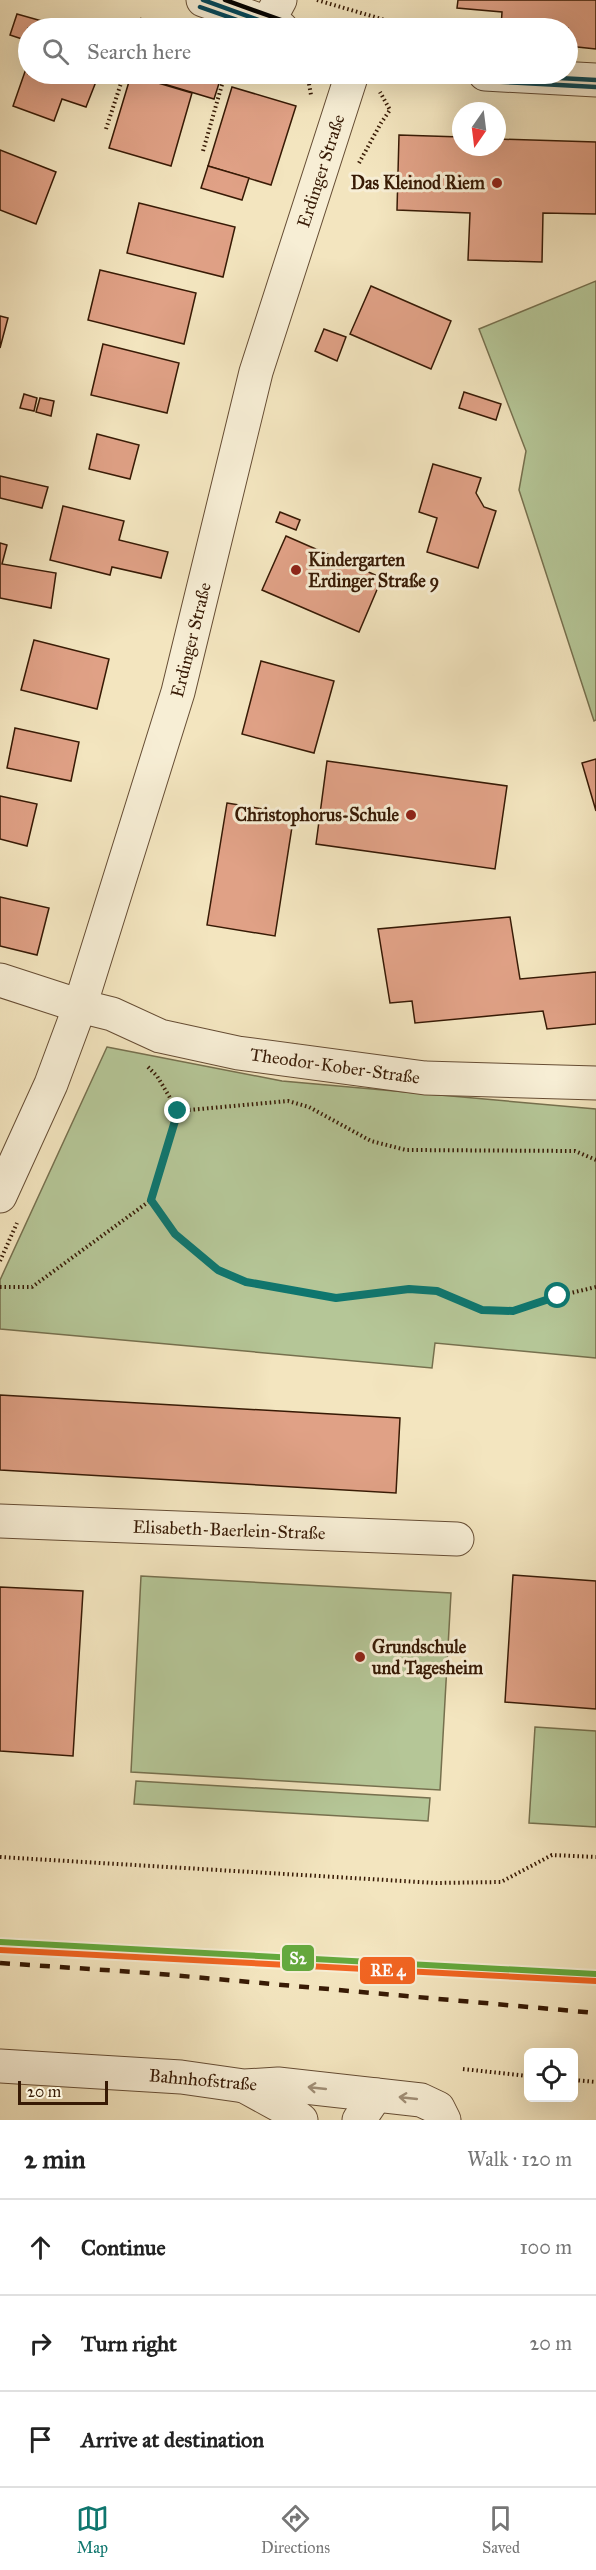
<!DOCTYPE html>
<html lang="en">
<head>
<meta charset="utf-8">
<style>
  body { margin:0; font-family:"IM FELL Great Primer",serif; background:#f6f6f6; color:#222 }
  .controls { position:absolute; right:18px; bottom:18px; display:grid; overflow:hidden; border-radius:9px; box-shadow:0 6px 24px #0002 }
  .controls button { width:54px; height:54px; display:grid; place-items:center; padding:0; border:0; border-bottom:2px solid #e0e0e0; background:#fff; color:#222; font:30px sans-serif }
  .compass { position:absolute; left:452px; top:102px; width:54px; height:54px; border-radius:50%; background:#fff; box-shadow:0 6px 24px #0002; rotate:194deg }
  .scale { position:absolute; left:18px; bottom:15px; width:90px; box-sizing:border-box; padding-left:6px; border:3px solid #371a05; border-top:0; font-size:16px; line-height:21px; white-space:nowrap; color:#371a05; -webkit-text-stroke:4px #f7eed5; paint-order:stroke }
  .stop { position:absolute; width:18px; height:18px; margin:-14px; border:4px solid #0f766e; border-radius:50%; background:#fff }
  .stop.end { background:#0f766e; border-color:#fff; box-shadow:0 2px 6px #0008 }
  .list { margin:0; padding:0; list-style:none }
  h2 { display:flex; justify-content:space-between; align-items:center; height:78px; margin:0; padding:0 24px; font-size:26px }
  h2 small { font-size:20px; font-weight:400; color:#767676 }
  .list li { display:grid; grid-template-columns:39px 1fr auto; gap:18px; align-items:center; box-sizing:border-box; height:96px; padding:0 24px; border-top:2px solid #e0e0e0 }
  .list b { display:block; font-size:22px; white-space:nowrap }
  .list em { font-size:20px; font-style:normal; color:#767676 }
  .icon { flex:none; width:33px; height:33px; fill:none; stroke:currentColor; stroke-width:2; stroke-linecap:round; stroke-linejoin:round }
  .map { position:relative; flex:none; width:596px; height:2120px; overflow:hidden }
  .search { position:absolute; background:#fff; box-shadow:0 6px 24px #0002; left:18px; right:18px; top:18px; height:66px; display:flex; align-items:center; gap:15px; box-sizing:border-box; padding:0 21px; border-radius:33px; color:#767676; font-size:22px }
  .sheet { height:366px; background:#fff }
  nav { display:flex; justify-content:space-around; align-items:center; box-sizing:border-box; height:84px; border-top:2px solid #e0e0e0; background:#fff; font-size:16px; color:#767676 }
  nav a { display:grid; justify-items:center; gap:3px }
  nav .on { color:#0f766e }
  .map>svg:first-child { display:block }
  .green { fill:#b5c697; stroke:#76704e; stroke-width:1.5 }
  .building { fill:#e0a186; stroke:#371a05; stroke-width:1.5 }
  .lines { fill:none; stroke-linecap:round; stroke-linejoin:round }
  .minor-casing { stroke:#664d34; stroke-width:35 }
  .path { stroke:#371a05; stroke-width:4; stroke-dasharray:1.5 3; stroke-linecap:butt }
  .minor { stroke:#f7eed5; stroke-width:33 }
  .rail { stroke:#371a05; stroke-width:4.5; stroke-dasharray:10 10; stroke-linecap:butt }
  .bus-1-casing { stroke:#f7eed5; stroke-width:9 }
  .bus-2-casing { stroke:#f7eed5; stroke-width:9 }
  .bus-3-casing { stroke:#f7eed5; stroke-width:9 }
  .bus-1 { stroke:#00465a; stroke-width:4.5 }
  .bus-2 { stroke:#00465a; stroke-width:4.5 }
  .bus-3 { stroke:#000; stroke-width:4.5 }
  .rail-1-casing { stroke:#f7eed5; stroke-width:10 }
  .rail-2-casing { stroke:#f7eed5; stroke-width:10 }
  .rail-1 { stroke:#64a93d; stroke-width:6 }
  .rail-2 { stroke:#f26522; stroke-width:6 }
  .oneway { stroke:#a18f77 }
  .route { stroke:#0f766e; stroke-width:8 }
  .poi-dot { fill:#8f2418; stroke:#f7eed5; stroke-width:2 }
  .labels { text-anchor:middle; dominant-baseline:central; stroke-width:6; stroke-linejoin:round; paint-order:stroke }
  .street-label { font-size:18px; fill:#371a05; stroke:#f7eed5 }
  .poi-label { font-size:18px; font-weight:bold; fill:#371a05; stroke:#f7eed5; text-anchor:end }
  .line-badge { stroke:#f7eed5; stroke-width:2 }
  .badge-label { font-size:16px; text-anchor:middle; font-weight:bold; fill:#fff }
</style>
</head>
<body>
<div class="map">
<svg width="596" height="2120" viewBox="0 0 596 2120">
  <rect width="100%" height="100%" fill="#f3e5bf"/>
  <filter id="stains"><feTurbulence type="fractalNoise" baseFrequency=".00333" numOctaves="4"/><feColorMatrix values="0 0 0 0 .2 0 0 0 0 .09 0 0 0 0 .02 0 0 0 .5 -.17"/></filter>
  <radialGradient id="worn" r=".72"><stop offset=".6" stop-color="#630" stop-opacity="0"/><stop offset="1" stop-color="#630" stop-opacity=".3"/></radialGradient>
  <!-- green -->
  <g class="green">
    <polygon points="596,281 596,720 594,721 519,490 526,451 479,329"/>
    <polygon points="107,1047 282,1081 596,1109 596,1358 435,1343 432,1368 0,1329 0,1280"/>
    <polygon points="141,1576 451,1593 440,1790 131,1772"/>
    <polygon points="535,1727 596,1731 596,1827 529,1823"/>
    <polygon points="136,1781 430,1798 428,1821 134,1804"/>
  </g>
  <!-- building -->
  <g class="building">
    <polygon points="458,0 596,0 596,49 568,46 568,28 501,28 502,12 457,8"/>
    <polygon points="17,14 49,23 47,28 28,28 28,41 10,35"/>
    <polygon points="28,63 28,74 99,74 86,107 62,99 54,121 13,106"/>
    <polygon points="167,74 222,74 214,99 164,84"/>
    <polygon points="131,75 192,93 171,166 109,148"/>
    <polygon points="232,87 296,106 271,185 208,166"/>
    <polygon points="399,135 461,137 461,147 497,147 497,139 596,142 596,214 543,213 542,262 468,260 470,213 397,210"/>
    <polygon points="0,150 56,172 36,224 0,210"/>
    <polygon points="208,166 249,178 242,200 201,188"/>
    <polygon points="139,203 235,227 223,277 127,253"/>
    <polygon points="100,270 196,293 184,344 88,320"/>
    <polygon points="371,286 451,321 431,369 350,334"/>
    <polygon points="0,316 8,318 0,348"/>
    <polygon points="324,329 346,337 337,361 315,351"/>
    <polygon points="103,344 179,363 167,413 91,395"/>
    <polygon points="464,392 501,404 496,420 459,408"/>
    <polygon points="24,394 37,398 34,411 20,408"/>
    <polygon points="40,398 54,401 51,416 36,412"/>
    <polygon points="97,434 139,445 130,479 89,469"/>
    <polygon points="433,464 481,478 476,493 484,507 496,511 478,568 427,552 437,518 419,512"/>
    <polygon points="0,476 48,487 42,508 0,498"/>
    <polygon points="63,506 124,521 119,540 168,552 161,578 112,567 110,575 50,560"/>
    <polygon points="280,512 300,520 296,530 276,522"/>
    <polygon points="286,536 382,578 359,632 262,590"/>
    <polygon points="0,543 7,545 2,564 56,573 51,608 0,598"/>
    <polygon points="34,640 109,659 97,709 21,690"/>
    <polygon points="261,661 334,681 314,753 242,734"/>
    <polygon points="15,728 79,742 71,781 7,768"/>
    <polygon points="596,759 596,811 582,763"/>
    <polygon points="327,761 507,786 495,869 316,844"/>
    <polygon points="0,796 37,804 27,846 0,839"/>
    <polygon points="227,803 294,814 275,936 207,925"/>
    <polygon points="0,897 49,908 37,955 0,946"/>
    <polygon points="510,917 520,979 596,972 596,1024 547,1029 543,1011 415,1023 412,1001 390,1003 378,929"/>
    <polygon points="0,1395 400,1418 396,1493 0,1470"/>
    <polygon points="513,1575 596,1581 596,1709 505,1702"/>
    <polygon points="0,1587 83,1591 73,1756 0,1751"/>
  </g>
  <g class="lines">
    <defs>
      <g id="minor">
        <polyline points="203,0 281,28"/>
        <polyline points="267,24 280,0"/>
        <polyline points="485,74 596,80"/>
        <polyline points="0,980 80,1006 112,1014 160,1036 238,1053 425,1078 596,1083"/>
        <polyline points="0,1196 51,1084 80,1006 178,692 256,372 352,74"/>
        <polyline points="0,1521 457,1539"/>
        <polyline points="0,2066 181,2077 244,2086 278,2084 421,2100 438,2108 444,2120"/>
        <polyline points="246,2087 288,2110 301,2120"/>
        <polyline points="359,2120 376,2095"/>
      </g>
    </defs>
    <!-- minor casing -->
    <use href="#minor" class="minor-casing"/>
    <!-- path -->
    <g class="path">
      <polyline points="317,0 412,28"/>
      <polyline points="139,28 143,16"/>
      <polyline points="309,84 311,95"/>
      <polyline points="106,129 124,74"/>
      <polyline points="203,151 225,74"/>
      <polyline points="359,163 381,123 390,110 380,92"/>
      <polyline points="148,1067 157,1076 178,1111"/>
      <polyline points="151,1200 175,1234 218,1270 246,1282 336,1298 409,1289 437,1291 482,1310 513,1311 558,1296 596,1287"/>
      <polyline points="0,1261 17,1223"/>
      <polyline points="0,1287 32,1287 151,1200 178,1111 288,1101 309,1107 371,1141 406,1150 575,1151 596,1160"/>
      <polyline points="0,1857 436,1883 501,1882 552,1855 596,1857"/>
      <polyline points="463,2069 528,2076"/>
      <polyline points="574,2080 596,2082"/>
    </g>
    <!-- minor -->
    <use href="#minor" class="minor"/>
    <!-- rail -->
    <polyline class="rail" points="0,1963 149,1973 596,2013"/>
    <defs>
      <g id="bus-1">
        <polyline points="203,0 281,28"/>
        <polyline points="485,74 596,80"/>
      </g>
      <g id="bus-2">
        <polyline points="200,7 260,28"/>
        <polyline points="485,81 596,87"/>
      </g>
      <polyline id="bus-3" points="225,0 284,21"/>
    </defs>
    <!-- bus-1 casing -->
    <use href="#bus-1" class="bus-1-casing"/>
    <!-- bus-2 casing -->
    <use href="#bus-2" class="bus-2-casing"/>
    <!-- bus-3 casing -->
    <use href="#bus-3" class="bus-3-casing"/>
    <!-- bus-1 -->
    <use href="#bus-1" class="bus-1"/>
    <!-- bus-2 -->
    <use href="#bus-2" class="bus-2"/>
    <!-- bus-3 -->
    <use href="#bus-3" class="bus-3"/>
    <defs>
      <polyline id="rail-1" points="0,1942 596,1974"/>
      <polyline id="rail-2" points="0,1950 596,1981"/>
    </defs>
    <!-- rail-1 casing -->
    <use href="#rail-1" class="rail-1-casing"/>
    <!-- rail-2 casing -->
    <use href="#rail-2" class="rail-2-casing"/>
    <!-- rail-1 -->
    <use href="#rail-1" class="rail-1"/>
    <!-- rail-2 -->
    <use href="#rail-2" class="rail-2"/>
  </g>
  <!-- one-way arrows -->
  <defs><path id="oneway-shaft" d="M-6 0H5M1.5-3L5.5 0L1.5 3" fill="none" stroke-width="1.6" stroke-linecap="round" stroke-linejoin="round" transform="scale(1.5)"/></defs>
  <g class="oneway">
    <use href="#oneway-shaft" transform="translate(317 2088) rotate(-174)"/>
    <use href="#oneway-shaft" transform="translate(408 2098) rotate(-174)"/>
  </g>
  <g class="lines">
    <!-- route -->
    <polyline class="route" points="178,1111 151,1200 175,1234 218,1270 246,1282 336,1298 409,1289 437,1291 482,1310 513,1311 558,1296"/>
  </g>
  <!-- markers -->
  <g class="poi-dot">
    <circle cx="497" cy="183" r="6"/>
    <circle cx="296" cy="570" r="6"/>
    <circle cx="411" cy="815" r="6"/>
    <circle cx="360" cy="1657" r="6"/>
  </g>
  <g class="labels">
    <!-- street labels -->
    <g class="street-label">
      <text transform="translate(321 171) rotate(-72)">Erdinger Straße</text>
      <text transform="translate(191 640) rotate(-76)">Erdinger Straße</text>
      <text transform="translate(335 1066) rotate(8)">Theodor-Kober-Straße</text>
      <text transform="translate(229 1530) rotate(2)">Elisabeth-Baerlein-Straße</text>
      <text transform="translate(203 2080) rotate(5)">Bahnhofstraße</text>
    </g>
    <!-- poi labels -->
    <g class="poi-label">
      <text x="485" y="183">Das Kleinod Riem</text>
      <text x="308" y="560" text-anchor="start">Kindergarten<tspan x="308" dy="21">Erdinger Straße 9</tspan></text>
      <text x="399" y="815">Christophorus-Schule</text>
      <text x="372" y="1647" text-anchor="start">Grundschule<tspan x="372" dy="21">und Tagesheim</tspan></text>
    </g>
  </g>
  <g class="line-badge">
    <rect x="281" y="1944" width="34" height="28" rx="6" fill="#64a93d"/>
    <rect x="359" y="1956" width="57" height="29" rx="6" fill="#f26522"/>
  </g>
  <g class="badge-label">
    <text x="298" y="1964">S2</text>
    <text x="388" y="1976">RE 4</text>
  </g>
  <rect width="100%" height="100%" filter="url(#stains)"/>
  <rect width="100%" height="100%" fill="url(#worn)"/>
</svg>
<div class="controls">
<button><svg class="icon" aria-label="locate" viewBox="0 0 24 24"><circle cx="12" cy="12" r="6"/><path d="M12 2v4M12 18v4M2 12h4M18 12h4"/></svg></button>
</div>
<svg class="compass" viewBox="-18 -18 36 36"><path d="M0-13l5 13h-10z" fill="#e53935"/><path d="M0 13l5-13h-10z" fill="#767676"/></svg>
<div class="scale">20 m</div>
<div class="stop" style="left:558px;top:1296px"></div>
<div class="stop end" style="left:178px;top:1111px"></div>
<div class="search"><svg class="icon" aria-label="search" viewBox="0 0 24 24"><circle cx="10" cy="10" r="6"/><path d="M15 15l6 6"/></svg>Search here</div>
</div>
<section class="sheet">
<h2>2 min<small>Walk · 120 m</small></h2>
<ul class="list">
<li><svg class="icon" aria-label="ahead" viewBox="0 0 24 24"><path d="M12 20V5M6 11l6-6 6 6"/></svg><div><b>Continue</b></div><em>100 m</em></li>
<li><svg class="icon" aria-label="right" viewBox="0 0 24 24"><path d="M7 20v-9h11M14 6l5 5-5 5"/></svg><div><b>Turn right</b></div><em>20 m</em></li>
<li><svg class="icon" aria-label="arrive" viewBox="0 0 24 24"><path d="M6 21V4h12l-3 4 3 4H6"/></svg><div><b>Arrive at destination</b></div></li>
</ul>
</section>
<nav>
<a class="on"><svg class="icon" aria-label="map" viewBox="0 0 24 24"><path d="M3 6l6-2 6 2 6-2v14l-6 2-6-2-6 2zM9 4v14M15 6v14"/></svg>Map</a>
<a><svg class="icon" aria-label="directions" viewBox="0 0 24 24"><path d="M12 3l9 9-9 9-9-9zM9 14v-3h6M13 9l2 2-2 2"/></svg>Directions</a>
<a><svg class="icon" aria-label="saved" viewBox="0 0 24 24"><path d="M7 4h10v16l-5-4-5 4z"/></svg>Saved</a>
</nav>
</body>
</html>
